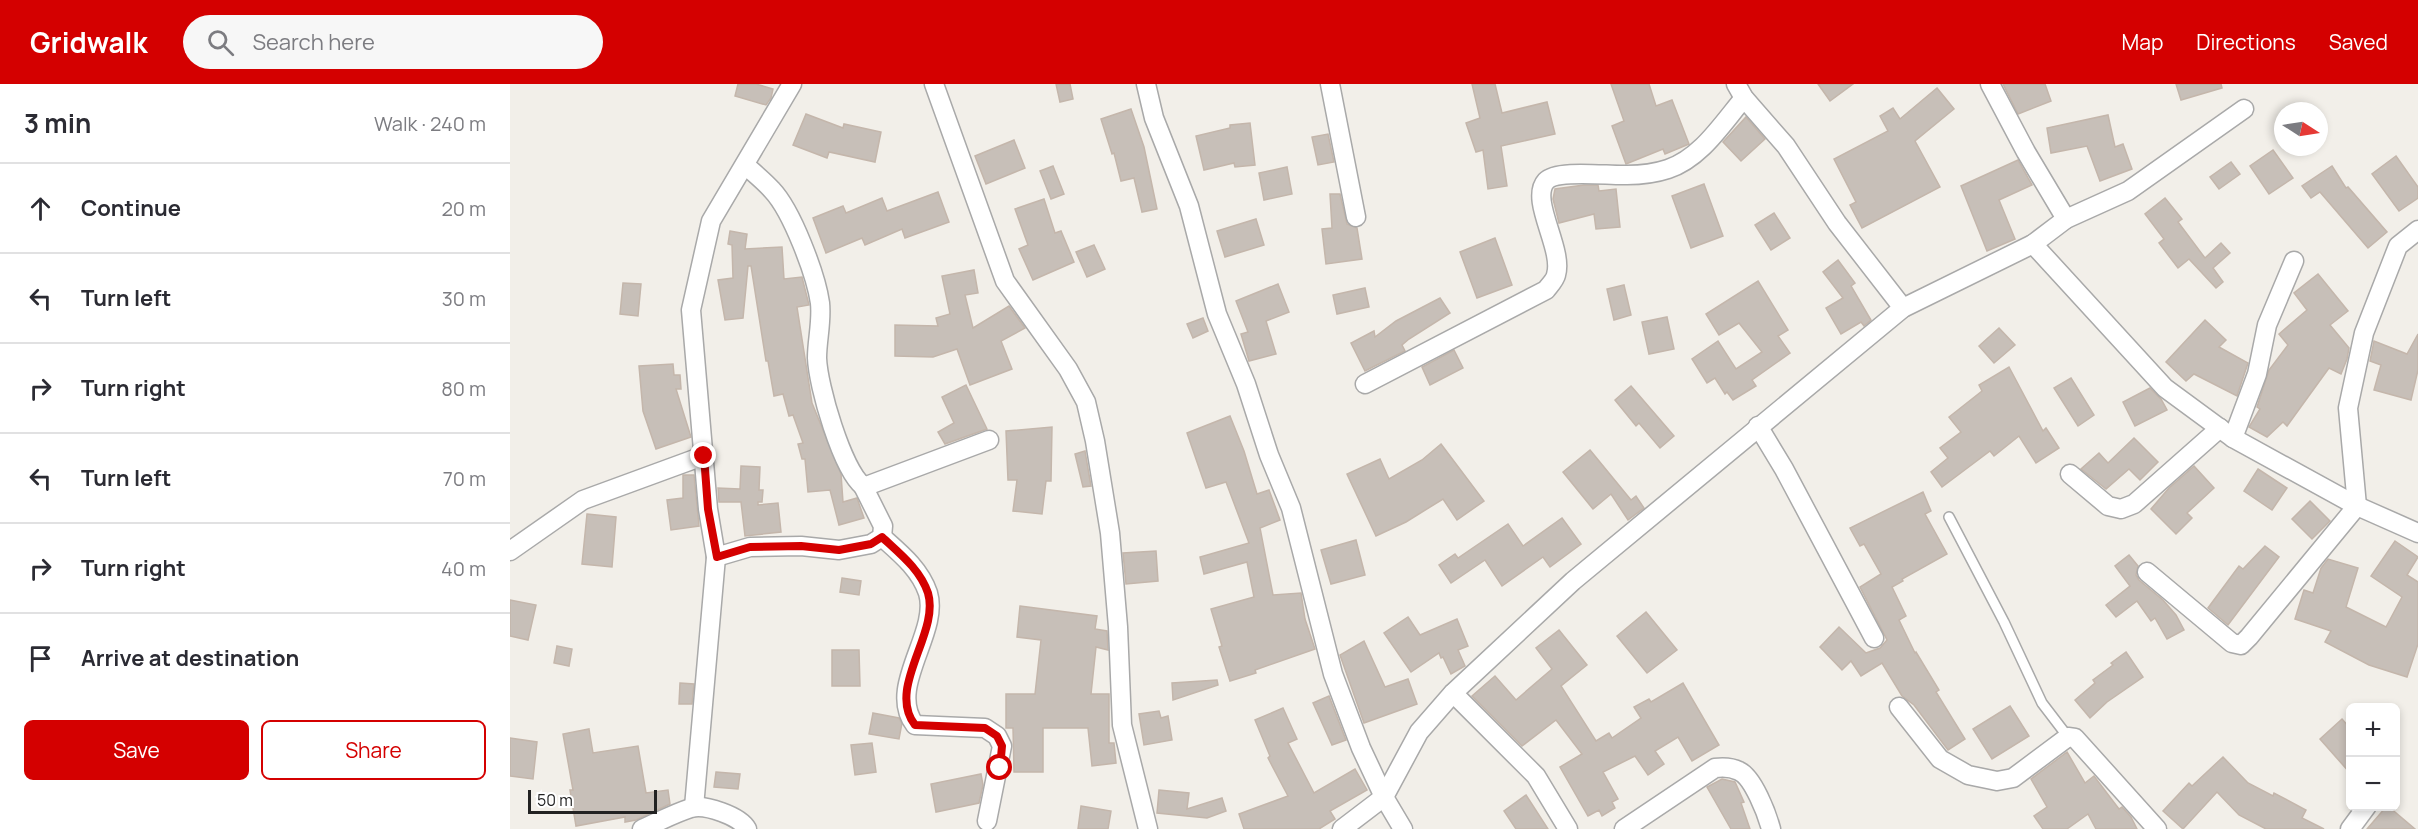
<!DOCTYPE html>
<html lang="en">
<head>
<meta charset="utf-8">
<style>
  body { margin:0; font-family:Manrope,sans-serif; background:#f7f7f7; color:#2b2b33 }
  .controls { position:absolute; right:18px; bottom:18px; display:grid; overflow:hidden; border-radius:9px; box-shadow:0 3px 9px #0003 }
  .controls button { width:54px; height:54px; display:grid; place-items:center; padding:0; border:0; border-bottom:2px solid #e1e1e2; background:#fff; color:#2b2b33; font:30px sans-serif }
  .compass { position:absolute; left:1764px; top:18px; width:54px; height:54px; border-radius:50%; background:#fff; box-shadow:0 3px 9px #0003; rotate:102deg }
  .scale { position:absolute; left:18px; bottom:15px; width:129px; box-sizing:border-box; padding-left:6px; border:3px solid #222; border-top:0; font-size:16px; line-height:21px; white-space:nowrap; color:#222; -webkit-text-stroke:4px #fff; paint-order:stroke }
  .stop { position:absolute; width:18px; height:18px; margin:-14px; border:4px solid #d40000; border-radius:50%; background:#fff }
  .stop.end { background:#d40000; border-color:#fff; box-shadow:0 2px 6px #0008 }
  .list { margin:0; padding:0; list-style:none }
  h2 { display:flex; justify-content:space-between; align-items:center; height:78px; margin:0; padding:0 24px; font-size:26px }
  h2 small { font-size:20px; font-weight:400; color:#7c7c81 }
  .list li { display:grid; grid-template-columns:39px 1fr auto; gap:18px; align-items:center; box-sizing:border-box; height:90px; padding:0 24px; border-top:2px solid #e1e1e2 }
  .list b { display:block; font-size:22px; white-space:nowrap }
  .list em { font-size:20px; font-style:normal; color:#7c7c81 }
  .actions { display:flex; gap:12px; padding:18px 24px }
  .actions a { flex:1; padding:14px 0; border:2px solid #d40000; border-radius:9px; text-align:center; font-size:21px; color:#d40000 }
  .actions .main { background:#d40000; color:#fff }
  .icon { flex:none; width:33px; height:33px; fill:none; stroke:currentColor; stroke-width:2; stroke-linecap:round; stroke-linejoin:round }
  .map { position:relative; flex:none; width:1908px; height:745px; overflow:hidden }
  header { display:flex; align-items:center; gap:36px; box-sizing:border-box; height:84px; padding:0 30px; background:#d40000; color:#fff }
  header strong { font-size:28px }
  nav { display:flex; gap:33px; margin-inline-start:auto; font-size:21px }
  .search { width:420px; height:54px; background:#f7f7f7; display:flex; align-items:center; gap:15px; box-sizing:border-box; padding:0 21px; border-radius:33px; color:#7c7c81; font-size:22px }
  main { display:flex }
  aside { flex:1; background:#fff }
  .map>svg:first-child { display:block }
  .building { fill:#c7bfb8; stroke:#c4b6ab; stroke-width:1.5 }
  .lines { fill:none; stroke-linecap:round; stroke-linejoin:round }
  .service-casing { stroke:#a9a9a9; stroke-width:12 }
  .minor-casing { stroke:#a9a9a9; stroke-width:21 }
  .service { stroke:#fff; stroke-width:9 }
  .minor { stroke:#fff; stroke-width:18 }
  .route { stroke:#d40000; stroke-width:8 }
</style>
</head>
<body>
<header>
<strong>Gridwalk</strong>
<div class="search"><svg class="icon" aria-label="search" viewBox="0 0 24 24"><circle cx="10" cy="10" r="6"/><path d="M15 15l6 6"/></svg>Search here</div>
<nav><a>Map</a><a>Directions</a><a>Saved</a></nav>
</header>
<main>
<aside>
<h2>3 min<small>Walk · 240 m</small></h2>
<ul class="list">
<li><svg class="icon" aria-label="ahead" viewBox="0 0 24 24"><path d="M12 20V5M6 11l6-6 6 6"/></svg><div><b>Continue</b></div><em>20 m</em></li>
<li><svg class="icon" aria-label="left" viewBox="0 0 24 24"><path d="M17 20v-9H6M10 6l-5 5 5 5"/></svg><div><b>Turn left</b></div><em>30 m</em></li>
<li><svg class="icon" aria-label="right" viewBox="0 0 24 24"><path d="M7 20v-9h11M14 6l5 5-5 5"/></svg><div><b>Turn right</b></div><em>80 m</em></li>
<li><svg class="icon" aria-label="left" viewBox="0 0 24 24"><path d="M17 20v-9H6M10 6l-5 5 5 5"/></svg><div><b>Turn left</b></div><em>70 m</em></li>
<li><svg class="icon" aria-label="right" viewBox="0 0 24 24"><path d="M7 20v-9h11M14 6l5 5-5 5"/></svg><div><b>Turn right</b></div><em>40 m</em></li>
<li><svg class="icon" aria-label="arrive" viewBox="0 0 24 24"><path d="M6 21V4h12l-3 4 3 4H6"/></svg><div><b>Arrive at destination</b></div></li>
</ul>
<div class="actions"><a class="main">Save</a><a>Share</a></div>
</aside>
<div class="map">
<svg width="1908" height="745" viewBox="0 0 1908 745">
  <rect width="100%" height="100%" fill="#f2efe9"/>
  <!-- building -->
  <g class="building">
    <polygon points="228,0 246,0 263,5 261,14 256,21 225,12"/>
    <polygon points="546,0 560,0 563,15 550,18"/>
    <polygon points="962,0 985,0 992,29 1037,18 1045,50 991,62 997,102 978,105 973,66 966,68 956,39 970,34"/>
    <polygon points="1101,0 1139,0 1146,22 1162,16 1179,60 1155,70 1153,65 1116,80 1102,42 1114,37"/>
    <polygon points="1308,0 1343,0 1320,17"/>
    <polygon points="1493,0 1535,0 1541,17 1508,30"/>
    <polygon points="1666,0 1711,0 1712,4 1671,16"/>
    <polygon points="1427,4 1444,25 1405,57 1430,103 1352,144 1340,121 1346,118 1324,75 1378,47 1370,32 1383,24 1390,35"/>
    <polygon points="621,25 634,63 647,125 632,128 624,94 611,97 604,69 602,70 591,35"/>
    <polygon points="296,30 333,44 334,40 371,48 365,78 319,68 317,74 283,61"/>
    <polygon points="1598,31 1605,63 1613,60 1622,85 1590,97 1577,62 1541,69 1537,44"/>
    <polygon points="1236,33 1255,55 1231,77 1213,58"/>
    <polygon points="740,39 745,81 725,83 724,79 694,86 686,52 720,44 720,41"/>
    <polygon points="818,50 824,78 808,81 802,53"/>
    <polygon points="504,56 515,84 476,100 465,72"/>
    <polygon points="1763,66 1783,94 1759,110 1740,82"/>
    <polygon points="1886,72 1908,103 1908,114 1889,127 1862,90"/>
    <polygon points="1508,76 1522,101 1489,116 1505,155 1477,167 1451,102"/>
    <polygon points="1721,78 1730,90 1709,105 1700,93"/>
    <polygon points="543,82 554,110 541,115 530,87"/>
    <polygon points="1822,82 1836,104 1838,103 1877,148 1858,164 1810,108 1801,114 1792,102"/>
    <polygon points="777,83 782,110 754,116 749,89"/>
    <polygon points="1194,100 1213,152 1181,164 1162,112"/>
    <polygon points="1074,101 1088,101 1089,107 1106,105 1110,143 1086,145 1084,130 1049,139 1043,115 1045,105"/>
    <polygon points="428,108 439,138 395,154 392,145 355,161 352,154 316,169 303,134 333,122 336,129 372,114 377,127"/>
    <polygon points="820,110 830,110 837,140 847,144 852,175 816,180 812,145 822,144"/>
    <polygon points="1655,114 1672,135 1668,138 1695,174 1711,159 1720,169 1703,184 1713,198 1706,204 1679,175 1668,184 1649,159 1654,155 1635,130"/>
    <polygon points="534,115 545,149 551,147 564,178 523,196 509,165 518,161 505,125"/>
    <polygon points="1264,129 1280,154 1261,166 1245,141"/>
    <polygon points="746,135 754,161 715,173 707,147"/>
    <polygon points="220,147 237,150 235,165 272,163 274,195 292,193 299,221 287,223 302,319 331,390 333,418 347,414 354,434 329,441 320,406 298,408 295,375 292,375 288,360 293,359 283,331 279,332 273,310 264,312 258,277 256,277 241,182 238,182 233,234 215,236 208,196 223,194 222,161 218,160"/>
    <polygon points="985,154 1002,201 967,214 950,168"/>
    <polygon points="584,161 595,185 577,193 566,168"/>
    <polygon points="1328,176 1345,199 1341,202 1361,236 1354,242 1351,238 1331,250 1316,224 1333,214 1313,188"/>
    <polygon points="464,186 468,209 455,211 463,244 499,222 515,244 491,257 502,285 460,301 447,265 423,273 385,272 385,241 428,242 426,234 440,230 432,192"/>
    <polygon points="1808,190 1838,227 1820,241 1839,264 1837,275 1831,290 1819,284 1777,342 1773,338 1757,353 1739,343 1750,325 1747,323 1759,286 1778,261 1769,250 1797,226 1784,209"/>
    <polygon points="1248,197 1278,246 1268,252 1280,269 1242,296 1246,302 1223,316 1217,308 1215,310 1205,294 1197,299 1182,275 1208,257 1226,285 1252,268 1229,239 1209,251 1196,230"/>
    <polygon points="113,199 131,200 128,232 110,230"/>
    <polygon points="768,200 779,228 756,237 766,270 739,277 731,250 738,248 726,217"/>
    <polygon points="1114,201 1121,231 1104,236 1097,205"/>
    <polygon points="855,204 859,223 827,230 823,211"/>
    <polygon points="930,214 940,229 899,255 892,261 895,267 855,287 841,259 864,247 865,253 886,237"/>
    <polygon points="1157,233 1164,265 1139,270 1132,238"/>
    <polygon points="693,234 698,247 683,254 677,240"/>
    <polygon points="1695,236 1716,256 1709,263 1738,279 1727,312 1684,290 1676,297 1656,278"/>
    <polygon points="1489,244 1505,261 1484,279 1469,262"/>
    <polygon points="1908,250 1908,286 1901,316 1864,306 1871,281 1860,277 1864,257 1897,270"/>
    <polygon points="944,266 953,284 920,301 912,283"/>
    <polygon points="163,280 164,291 170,291 171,305 166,305 181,353 146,365 133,327 129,282"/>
    <polygon points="1499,283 1533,347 1536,344 1549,364 1526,379 1509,352 1484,372 1480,367 1432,403 1421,388 1438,374 1430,364 1451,348 1439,333 1472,307 1469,301"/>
    <polygon points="1561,294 1584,331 1568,342 1544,304"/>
    <polygon points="456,301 477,345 435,360 428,348 444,339 432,313"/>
    <polygon points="1121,302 1164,352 1150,364 1129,339 1126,342 1105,316"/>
    <polygon points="1640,304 1651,315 1657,326 1625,342 1613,318"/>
    <polygon points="720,332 734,367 747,410 759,406 770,436 750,444 763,511 791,509 795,535 805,565 745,586 746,589 720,597 709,563 712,562 701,525 744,513 737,478 694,490 690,473 739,459 716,398 696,404 677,349"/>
    <polygon points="542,343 541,397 536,397 532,430 503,427 507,396 498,396 496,347"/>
    <polygon points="1624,354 1648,378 1630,396 1619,385 1596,405 1571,385 1589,369 1598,379"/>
    <polygon points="931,360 974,417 947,436 933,415 896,438 866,452 837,390 870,375 879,395 912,376"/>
    <polygon points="1080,366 1121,416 1126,412 1134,424 1118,436 1101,410 1083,425 1053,388"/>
    <polygon points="575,367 581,402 573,403 565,370"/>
    <polygon points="231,382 250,383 249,406 253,406 252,418 248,418 248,421 268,419 271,448 235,452 231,418 209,418 208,404 230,405"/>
    <polygon points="1684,382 1704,404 1677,429 1682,434 1666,450 1641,425 1659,404"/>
    <polygon points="1748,385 1777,404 1762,426 1734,407"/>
    <polygon points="173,391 184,391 189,442 161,446 157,416 173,414"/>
    <polygon points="1413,408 1421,427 1415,430 1437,470 1392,495 1393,497 1382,503 1396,532 1389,536 1405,569 1406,568 1429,606 1426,608 1455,655 1438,666 1404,621 1392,612 1372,579 1351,592 1341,577 1332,586 1310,563 1329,543 1356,569 1370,564 1377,556 1350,503 1371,490 1354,460 1350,462 1340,444"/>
    <polygon points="1800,417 1820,437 1802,455 1782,435"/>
    <polygon points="77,430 106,433 102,483 72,480"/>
    <polygon points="1052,434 1071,460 1040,483 1033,473 992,502 975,476 941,499 929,481 945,470 948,474 998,440 1013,462"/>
    <polygon points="846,456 855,491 821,500 811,466"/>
    <polygon points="1885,457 1908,473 1897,491 1908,498 1908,560 1897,593 1859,581 1815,558 1821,547 1785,535 1794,506 1803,509 1811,484 1818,475 1848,484 1836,523 1876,543 1892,513 1861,492"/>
    <polygon points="1755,462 1769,473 1718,541 1698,524 1729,482 1733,485"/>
    <polygon points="646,467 648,497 616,500 613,469"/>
    <polygon points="1619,471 1628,482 1626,491 1629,496 1653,516 1666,531 1674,546 1657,555 1645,534 1641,537 1627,517 1606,533 1596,521 1620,502 1605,482"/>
    <polygon points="332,494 351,497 349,511 330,508"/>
    <polygon points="0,516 26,521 18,556 0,552"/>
    <polygon points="510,522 587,532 585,545 597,547 598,566 586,563 581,610 599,610 599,659 604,659 606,679 582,682 578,644 533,644 533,688 504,688 503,644 496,644 496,610 525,610 531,556 507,553"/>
    <polygon points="1136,528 1167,566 1137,589 1107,552"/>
    <polygon points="898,533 910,551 947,535 958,562 948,566 955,582 941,590 933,573 931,574 929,569 901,588 874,549"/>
    <polygon points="1049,546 1077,581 1051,602 1086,657 1099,649 1102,654 1131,634 1124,623 1139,615 1141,618 1173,599 1209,661 1182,677 1168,653 1145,667 1154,680 1138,691 1125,672 1093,688 1108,715 1102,718 1105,724 1092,732 1089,726 1078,732 1050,683 1072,670 1046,636 1012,662 962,612 985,592 1006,616 1042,585 1026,564"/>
    <polygon points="854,557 875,603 898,595 907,620 854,639 830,571"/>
    <polygon points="47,562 62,565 59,582 44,579"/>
    <polygon points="322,566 349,566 350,602 322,602"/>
    <polygon points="1616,568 1633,593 1597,618 1580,634 1565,616 1585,599 1583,596 1603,581 1601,579"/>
    <polygon points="707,596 708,601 663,616 662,599"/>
    <polygon points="170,599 184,600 182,620 169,620"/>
    <polygon points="819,612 836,656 822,661 803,619"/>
    <polygon points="1500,622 1519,652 1482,675 1463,645"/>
    <polygon points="773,624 787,655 778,659 804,709 845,685 857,706 820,727 825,735 809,745 734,745 729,730 778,712 758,674 760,672 745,636"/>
    <polygon points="649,627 651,634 658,632 662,656 634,661 629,630"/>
    <polygon points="363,629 389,634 392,639 389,655 359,650"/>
    <polygon points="1832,635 1840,644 1840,689 1810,655"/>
    <polygon points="79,645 83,669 128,662 136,709 158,706 160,720 126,736 115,738 115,733 66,742 60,706 63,706 53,650"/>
    <polygon points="0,654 27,658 23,695 0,692"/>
    <polygon points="362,659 366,688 345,691 341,661"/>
    <polygon points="1557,668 1575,699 1584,692 1609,725 1612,723 1621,733 1627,745 1586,745 1578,730 1557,745 1533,745 1524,732 1537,723 1521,695"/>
    <polygon points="1713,673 1738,699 1763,712 1764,709 1796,726 1792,734 1814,745 1756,745 1729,731 1707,708 1673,745 1653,727 1679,699 1682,702"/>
    <polygon points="206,688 230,690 228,705 204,703"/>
    <polygon points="471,690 473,701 469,719 426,728 421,700"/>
    <polygon points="1212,695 1225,698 1234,718 1231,719 1240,745 1221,745 1197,703"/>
    <polygon points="649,706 679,709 677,725 712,714 716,727 697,734 647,729"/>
    <polygon points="1016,711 1038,745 1006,745 994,727"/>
    <polygon points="571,722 601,727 598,745 568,745"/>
    <polygon points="1876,723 1879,723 1905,745 1857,745"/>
  </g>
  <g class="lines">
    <defs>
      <polyline id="service" points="1439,433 1494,538 1532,619 1558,653"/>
      <g id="minor">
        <polyline points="424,0 495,197 558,285 576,318 585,357 600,449 608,543 612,641 638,745"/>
        <polyline points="636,0 644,34 679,122 707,230 736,300 759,371 781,424 823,590 851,664 874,713 893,745"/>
        <polyline points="820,0 846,133"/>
        <polyline points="1226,0 1234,14 1276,62 1327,139 1393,224"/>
        <polyline points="1480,0 1516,68 1556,135"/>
        <path d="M235,81c9,8 19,16 27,25 20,21 44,85 48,113 2,19 -3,37 -3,55 1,28 25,111 46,128l6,-1 120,-45"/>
        <polyline points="1523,160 1655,304 1723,354 1847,422 1908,449"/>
        <path d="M855,300l181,-94c3,-4 9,-10 10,-15 8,-26 -27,-75 -10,-94 11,-12 63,-5 81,-6 12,0 29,-2 41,-6 33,-11 54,-45 76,-71"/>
        <polyline points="1248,342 1274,385 1364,554"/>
        <polyline points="1723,354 1747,290 1757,241 1784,177"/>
        <polyline points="1560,390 1598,422 1611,425 1624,420 1710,344"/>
        <path d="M372,453c18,16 38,32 46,56 12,40 -42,94 -13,132l70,3 12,8 5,10 -15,75"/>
        <polyline points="0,467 73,416 193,372"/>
        <polyline points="206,473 240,463 291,462 329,466 361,460 372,453 373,442 353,402"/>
        <polyline points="1637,488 1722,559 1731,561 1739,553 1847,422 1838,324 1854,249 1888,162 1908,146"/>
        <polyline points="943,609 1026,692 1058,745"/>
        <polyline points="1389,623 1430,675 1458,691 1487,697 1503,694 1558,653 1565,654 1647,745"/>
        <polyline points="184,723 206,473 198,425 181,226 201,137 282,0"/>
        <path d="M132,745c16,-7 33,-16 49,-21 14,-4 49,8 56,21"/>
        <polyline points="832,745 874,713 909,648 943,609 1063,497 1393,224 1523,160 1556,135 1618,107 1734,25"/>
        <path d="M1114,745l91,-61c8,-1 16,-1 24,3 14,6 28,43 32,58"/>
        <polyline points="1840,745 1857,722"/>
      </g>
    </defs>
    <!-- service casing -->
    <use href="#service" class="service-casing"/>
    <!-- minor casing -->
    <use href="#minor" class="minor-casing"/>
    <!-- service -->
    <use href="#service" class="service"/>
    <!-- minor -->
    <use href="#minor" class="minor"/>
  </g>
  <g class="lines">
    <!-- route -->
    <path class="route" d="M194,372l4,53 9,48 33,-10 51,-1 38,4 32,-6 11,-7c17,16 38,32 46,56 12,40 -42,95 -13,132l70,3 12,8 5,10 -2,22"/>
  </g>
</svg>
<div class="controls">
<button>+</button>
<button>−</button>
</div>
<svg class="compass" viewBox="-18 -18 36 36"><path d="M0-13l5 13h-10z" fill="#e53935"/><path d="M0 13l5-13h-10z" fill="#7c7c81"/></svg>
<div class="scale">50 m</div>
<div class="stop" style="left:490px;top:684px"></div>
<div class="stop end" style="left:194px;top:372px"></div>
</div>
</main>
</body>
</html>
